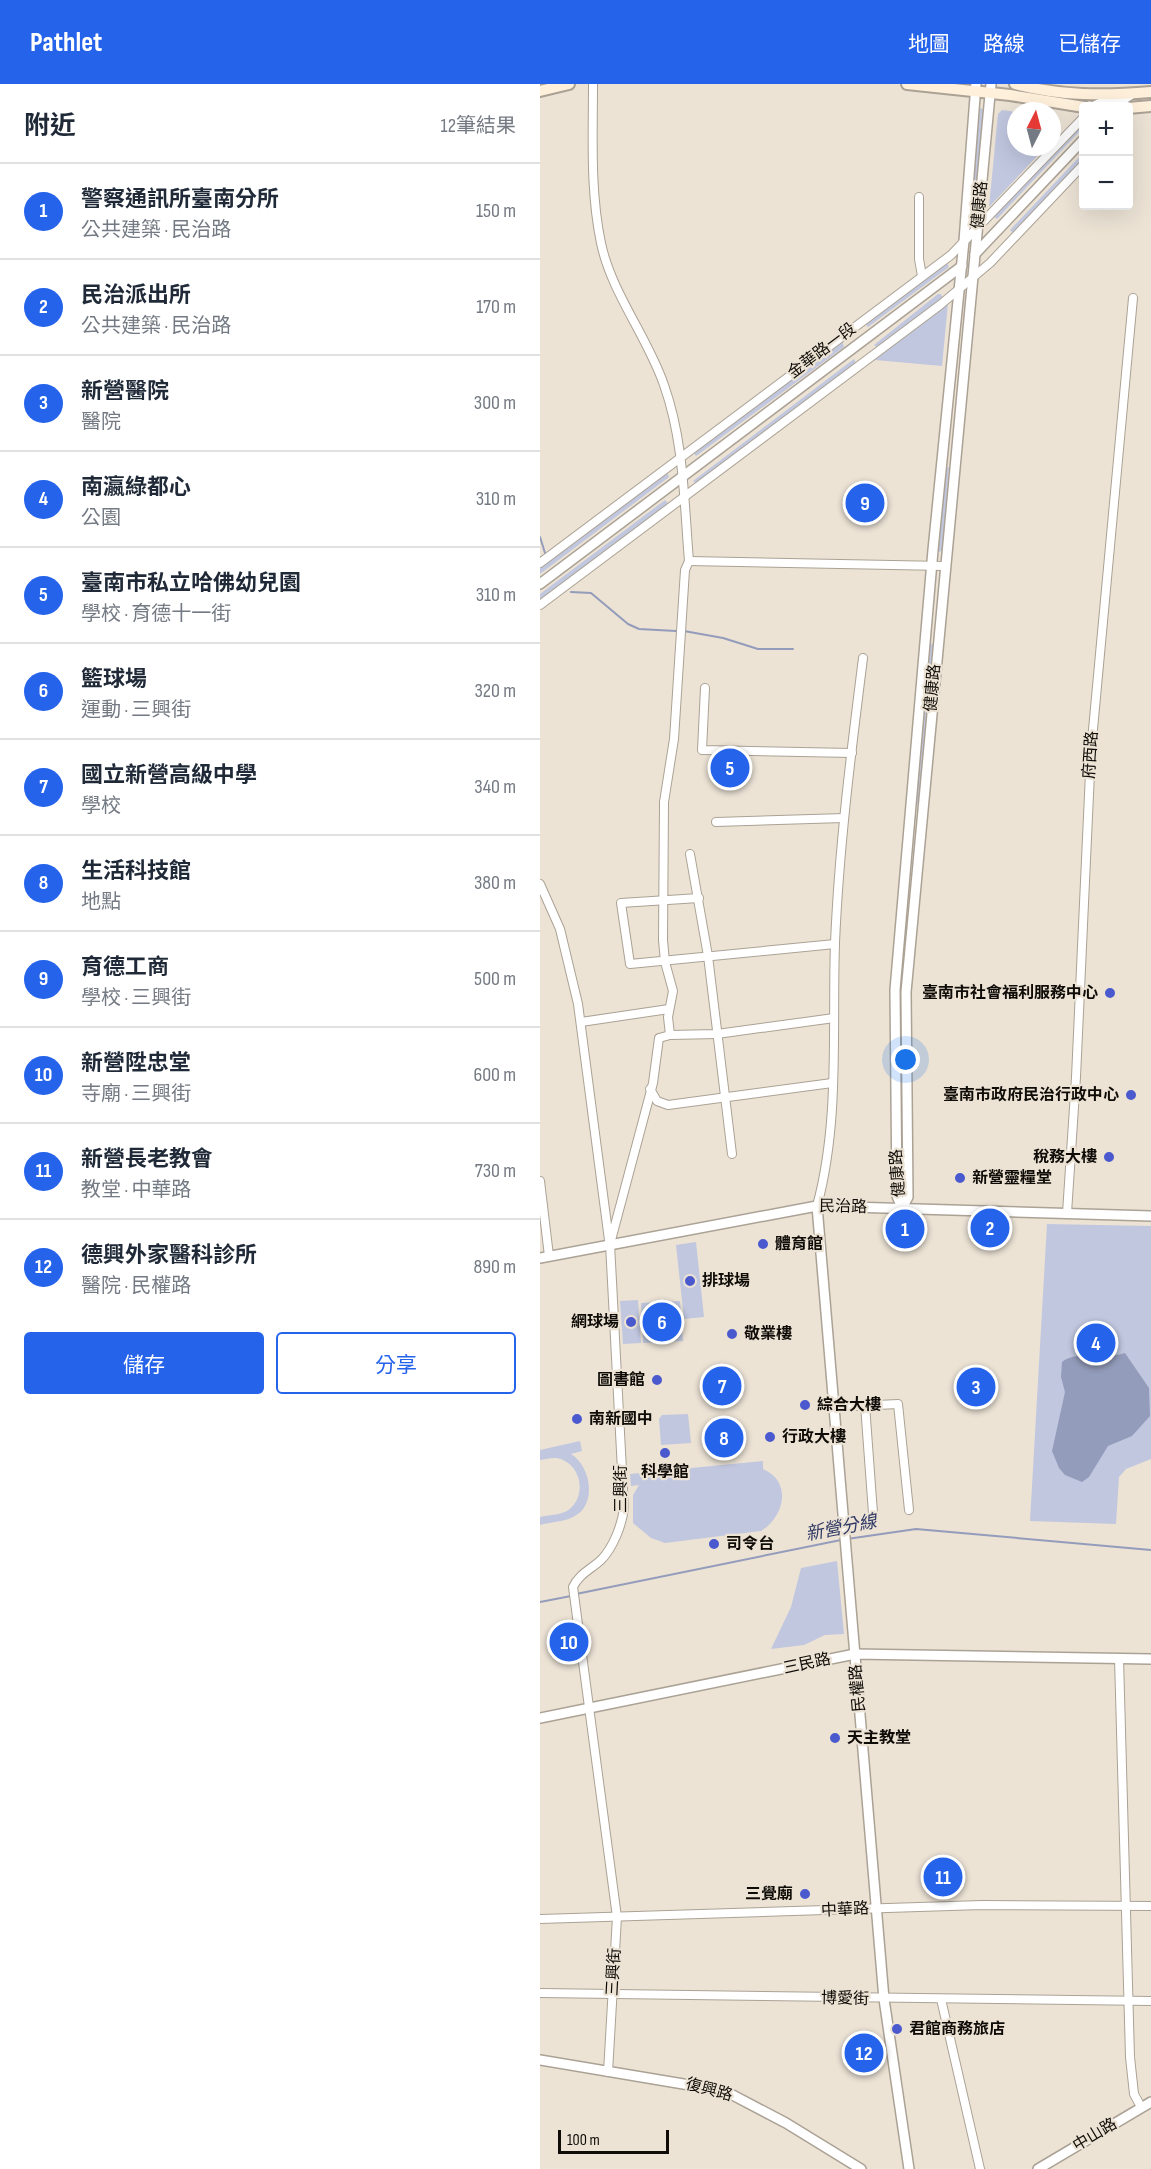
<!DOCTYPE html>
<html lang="zh-TW">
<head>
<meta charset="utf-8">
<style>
  body { margin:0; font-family:"Sofia Sans Condensed","Noto Sans TC",sans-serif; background:#f6f6f7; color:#1f2937 }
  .controls { position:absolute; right:18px; top:18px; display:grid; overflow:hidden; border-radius:6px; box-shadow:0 6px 24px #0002 }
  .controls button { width:54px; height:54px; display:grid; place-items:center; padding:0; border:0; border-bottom:2px solid #e0e1e3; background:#fff; color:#1f2937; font:30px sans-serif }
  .compass { position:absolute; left:467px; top:18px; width:54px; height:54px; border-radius:50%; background:#fff; box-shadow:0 6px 24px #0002; rotate:6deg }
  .scale { position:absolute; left:18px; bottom:15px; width:111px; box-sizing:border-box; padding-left:6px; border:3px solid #0f0c07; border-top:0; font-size:16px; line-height:21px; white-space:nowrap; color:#0f0c07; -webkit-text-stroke:4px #ece3d5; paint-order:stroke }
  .you { position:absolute; left:366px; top:976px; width:21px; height:21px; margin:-15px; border:4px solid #fff; border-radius:50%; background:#1a73e8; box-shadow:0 0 0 9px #1a73e833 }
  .badge { display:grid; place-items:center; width:39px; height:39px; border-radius:50%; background:#2563eb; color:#fff; font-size:20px; font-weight:700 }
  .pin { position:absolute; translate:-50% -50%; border:3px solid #fff; box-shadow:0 2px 6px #0006 }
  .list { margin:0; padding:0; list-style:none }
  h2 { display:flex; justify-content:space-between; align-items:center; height:78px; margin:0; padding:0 24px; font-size:26px }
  h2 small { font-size:20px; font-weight:400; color:#747a83 }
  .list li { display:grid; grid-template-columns:39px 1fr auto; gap:18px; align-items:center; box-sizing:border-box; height:96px; padding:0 24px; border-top:2px solid #e0e1e3 }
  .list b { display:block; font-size:22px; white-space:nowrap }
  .list p { margin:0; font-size:20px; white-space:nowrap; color:#747a83 }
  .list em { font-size:20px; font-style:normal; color:#747a83 }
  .actions { display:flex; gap:12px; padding:18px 24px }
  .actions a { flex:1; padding:14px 0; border:2px solid #2563eb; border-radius:6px; text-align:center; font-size:21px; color:#2563eb }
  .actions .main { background:#2563eb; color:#fff }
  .map { position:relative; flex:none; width:611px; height:2085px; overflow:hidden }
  header { display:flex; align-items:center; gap:36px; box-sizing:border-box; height:84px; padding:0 30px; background:#2563eb; color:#fff }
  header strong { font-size:28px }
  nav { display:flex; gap:33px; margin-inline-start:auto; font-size:21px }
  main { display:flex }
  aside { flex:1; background:#fff }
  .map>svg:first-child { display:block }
  .green { fill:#c0c7df }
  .water { fill:#949cbb }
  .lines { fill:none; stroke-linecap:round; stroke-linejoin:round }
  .stream { stroke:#949cbb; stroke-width:2 }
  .minor-casing { stroke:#aba295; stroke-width:10 }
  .tertiary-casing { stroke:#aba295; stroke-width:12 }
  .secondary-casing { stroke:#aba295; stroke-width:14 }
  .minor { stroke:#fff; stroke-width:8 }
  .tertiary { stroke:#fff; stroke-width:9 }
  .secondary { stroke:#fff0db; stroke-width:10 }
  .poi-dot { fill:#4a59ce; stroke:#ece3d5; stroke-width:2 }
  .labels { text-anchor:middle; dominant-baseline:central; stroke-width:4.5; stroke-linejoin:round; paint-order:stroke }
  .street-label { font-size:16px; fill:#0f0c07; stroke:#ece3d5 }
  .poi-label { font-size:16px; font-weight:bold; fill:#0f0c07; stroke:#ece3d5; text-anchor:start }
  .water-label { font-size:18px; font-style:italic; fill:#303964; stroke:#ece3d5 }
</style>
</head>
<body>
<header>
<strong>Pathlet</strong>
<nav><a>地圖</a><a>路線</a><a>已儲存</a></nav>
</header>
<main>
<aside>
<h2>附近<small>12筆結果</small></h2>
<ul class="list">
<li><span class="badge">1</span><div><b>警察通訊所臺南分所</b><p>公共建築 · 民治路</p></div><em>150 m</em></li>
<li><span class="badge">2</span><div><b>民治派出所</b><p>公共建築 · 民治路</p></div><em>170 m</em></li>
<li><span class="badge">3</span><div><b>新營醫院</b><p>醫院</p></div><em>300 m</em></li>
<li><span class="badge">4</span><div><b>南瀛綠都心</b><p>公園</p></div><em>310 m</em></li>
<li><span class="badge">5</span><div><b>臺南市私立哈佛幼兒園</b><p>學校 · 育德十一街</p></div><em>310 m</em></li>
<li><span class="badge">6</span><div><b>籃球場</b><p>運動 · 三興街</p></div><em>320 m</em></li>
<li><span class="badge">7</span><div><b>國立新營高級中學</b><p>學校</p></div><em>340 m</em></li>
<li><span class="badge">8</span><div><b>生活科技館</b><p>地點</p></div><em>380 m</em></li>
<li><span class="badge">9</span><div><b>育德工商</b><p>學校 · 三興街</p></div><em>500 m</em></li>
<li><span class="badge">10</span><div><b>新營陞忠堂</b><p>寺廟 · 三興街</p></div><em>600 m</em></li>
<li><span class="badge">11</span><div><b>新營長老教會</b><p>教堂 · 中華路</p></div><em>730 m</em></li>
<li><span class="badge">12</span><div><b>德興外家醫科診所</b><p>醫院 · 民權路</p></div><em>890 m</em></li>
</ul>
<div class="actions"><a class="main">儲存</a><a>分享</a></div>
</aside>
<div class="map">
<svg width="611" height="2085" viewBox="0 0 611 2085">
  <rect width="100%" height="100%" fill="#ece3d5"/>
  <!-- green -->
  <g class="green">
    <polygon points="440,24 444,26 436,124 434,127 429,125"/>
    <polygon points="462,26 476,28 476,63 506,63 449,123 458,30"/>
    <polygon points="537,43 540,47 457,135 453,132"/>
    <polygon points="543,69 543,76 474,150 470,146"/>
    <polygon points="407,179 409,183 328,243 325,239"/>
    <polygon points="398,210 401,210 403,215 338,264 334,261"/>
    <polygon points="408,219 402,282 335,276"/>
    <polygon points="302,256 304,263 156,372 153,368"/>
    <polygon points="314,275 316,279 157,400 153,397"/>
    <polygon points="409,383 402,467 398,468 406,384"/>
    <polygon points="127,388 129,393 0,490 0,482"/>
    <polygon points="125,416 129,420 0,517 0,510"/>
    <polygon points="390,559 394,561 379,720 375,720"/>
    <polygon points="361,880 365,881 364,1108 361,1109 358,906"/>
    <polygon points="507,1140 611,1142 611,1375 586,1385 579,1393 576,1440 490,1437"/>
    <polygon points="156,1158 164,1233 144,1235 136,1161"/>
    <polygon points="98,1216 101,1259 83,1260 80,1217"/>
    <polygon points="140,1217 143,1257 103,1259 101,1219"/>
    <polygon points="148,1330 151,1359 121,1361 119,1335 122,1331"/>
    <path d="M40,1357l2,10 -11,3c20,12 27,52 2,63 -10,5 -23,5 -33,8v-8c8,-2 20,-2 27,-6 19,-12 16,-42 -4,-51 -8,-4 -15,-1 -23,0v-10z"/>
    <path d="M223,1377v8c30,13 21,48 -2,62l-96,12 -14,-5 -18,-15v-28l6,-10 -8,1 -1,-12z"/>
    <polygon points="297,1477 304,1550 285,1551 264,1561 231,1565 251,1523 261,1484"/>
  </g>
  <!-- water -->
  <path class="water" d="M585,1269l24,35 1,28 -18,20 -24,10 -19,31 -7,5 -17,-7 -6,-7 -7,-17 13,-59 -4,-15 1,-15c15,-12 42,-2 63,-9z"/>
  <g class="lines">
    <!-- stream -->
    <g class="stream">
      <polyline points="0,453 5,469"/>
      <polyline points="31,508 51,509 88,540 99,545 136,547"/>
      <polyline points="144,547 183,554 218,565 253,565"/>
      <polyline points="307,1455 376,1445 611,1466"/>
      <polyline points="36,1510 301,1456"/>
      <polyline points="0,1518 31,1512"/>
    </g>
    <defs>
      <g id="minor">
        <path d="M53,0c0,53 -3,107 8,159 10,49 47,95 63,142 20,56 20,117 25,176l-4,9 -11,169 -10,63 -1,138 2,22 8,29 -5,26 2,18 -11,3 -6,45 -43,161 14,264c-2,17 -11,40 -23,52 -10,9 -23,15 -28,27l44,330 -9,155"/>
        <polyline points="553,22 573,13"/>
        <polyline points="379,113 379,175 382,192"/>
        <polyline points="149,477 404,482"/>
        <polyline points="0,479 411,171 544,33"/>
        <polyline points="0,521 400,221 450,179 544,80"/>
        <polyline points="165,604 162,666 312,669"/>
        <polyline points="176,738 304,734"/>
        <polyline points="150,770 168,872 192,1070"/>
        <polyline points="0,800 20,845 38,920 69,1156"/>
        <polyline points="159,814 81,819 90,880 295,860"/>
        <polyline points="41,938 129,925"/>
        <polyline points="130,951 177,950 294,934"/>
        <polyline points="110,1005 117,1017 128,1021 292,999"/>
        <polyline points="0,1097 9,1172"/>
        <path d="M277,1122c23,-85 15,-176 18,-263 4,-95 16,-190 28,-285"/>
        <polyline points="527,1129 536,993 551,667 593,214"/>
        <polyline points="325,1321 333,1429"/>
        <polyline points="295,1323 358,1320 369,1426"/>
        <polyline points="579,1574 590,1973 594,2010 601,2023"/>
        <polyline points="0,1835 442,1821 611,1822"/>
        <polyline points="0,1909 611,1917"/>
        <polyline points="401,1915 440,2085"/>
      </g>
      <g id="tertiary">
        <polyline points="573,22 592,10"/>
        <polyline points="435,170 544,55"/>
        <polyline points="0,500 422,182"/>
        <polyline points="277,1122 344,1915 369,2085"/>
        <polyline points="362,1124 368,1113 366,908 451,0"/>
        <polyline points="362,1124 357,1112 355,906 393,466 424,157 436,0"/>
        <polyline points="0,1174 277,1122 611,1132"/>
        <polyline points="0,1634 315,1570 611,1575"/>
        <polyline points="0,1976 185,2007 246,2039 321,2085"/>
        <polyline points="498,2085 611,2018"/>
      </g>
      <g id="secondary">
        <polyline points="367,0 470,11 544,23"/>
        <path d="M475,0c46,12 89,12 136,8"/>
        <polyline points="0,7 29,0"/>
        <polyline points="588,24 611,22"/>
      </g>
    </defs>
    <!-- minor casing -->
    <use href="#minor" class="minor-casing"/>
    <!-- tertiary casing -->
    <use href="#tertiary" class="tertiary-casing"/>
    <!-- secondary casing -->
    <use href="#secondary" class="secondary-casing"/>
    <!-- minor -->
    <use href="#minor" class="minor"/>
    <!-- tertiary -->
    <use href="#tertiary" class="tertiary"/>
    <!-- secondary -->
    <use href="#secondary" class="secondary"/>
  </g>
  <!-- markers -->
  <g class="poi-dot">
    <circle cx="570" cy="909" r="6"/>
    <circle cx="591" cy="1011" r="6"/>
    <circle cx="569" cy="1073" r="6"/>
    <circle cx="420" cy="1094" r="6"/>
    <circle cx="223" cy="1160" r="6"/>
    <circle cx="150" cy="1197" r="6"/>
    <circle cx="91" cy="1238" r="6"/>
    <circle cx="192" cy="1250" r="6"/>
    <circle cx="117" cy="1296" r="6"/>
    <circle cx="265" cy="1321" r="6"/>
    <circle cx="37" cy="1335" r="6"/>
    <circle cx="230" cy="1353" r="6"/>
    <circle cx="125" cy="1369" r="6"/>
    <circle cx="174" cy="1460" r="6"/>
    <circle cx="295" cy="1654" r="6"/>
    <circle cx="265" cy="1810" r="6"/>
    <circle cx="357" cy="1945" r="6"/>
  </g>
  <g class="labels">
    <!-- street labels -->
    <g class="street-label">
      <text transform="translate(440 121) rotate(-85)">健康路</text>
      <text transform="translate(282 267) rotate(-37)">金華路一段</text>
      <text transform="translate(393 604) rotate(-85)">健康路</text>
      <text transform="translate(551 671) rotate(-86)">府西路</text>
      <text transform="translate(358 1089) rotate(-94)">健康路</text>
      <text transform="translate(303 1123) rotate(1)">民治路</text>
      <text transform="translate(81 1405) rotate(-90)">三興街</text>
      <text transform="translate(267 1580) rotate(-12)">三民路</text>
      <text transform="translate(318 1604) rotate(-95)">民權路</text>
      <text transform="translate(305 1826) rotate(-3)">中華路</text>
      <text transform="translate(74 1888) rotate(-87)">三興街</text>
      <text transform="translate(305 1915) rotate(1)">博愛街</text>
      <text transform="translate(169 2006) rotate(15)">復興路</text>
      <text transform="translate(555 2051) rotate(-31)">中山路</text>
    </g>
    <!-- poi labels -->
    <g class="poi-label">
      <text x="558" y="909" text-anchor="end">臺南市社會福利服務中心</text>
      <text x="579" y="1011" text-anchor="end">臺南市政府民治行政中心</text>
      <text x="557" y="1073" text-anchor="end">稅務大樓</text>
      <text x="432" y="1094">新營靈糧堂</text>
      <text x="235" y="1160">體育館</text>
      <text x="162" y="1197">排球場</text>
      <text x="79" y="1238" text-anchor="end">網球場</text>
      <text x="204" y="1250">敬業樓</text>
      <text x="105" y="1296" text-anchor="end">圖書館</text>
      <text x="277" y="1321">綜合大樓</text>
      <text x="49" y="1335">南新國中</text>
      <text x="242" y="1353">行政大樓</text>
      <text x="125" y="1388" text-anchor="middle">科學館</text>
      <text x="186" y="1460">司令台</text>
      <text x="307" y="1654">天主教堂</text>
      <text x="253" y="1810" text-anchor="end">三覺廟</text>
      <text x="369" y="1945">君館商務旅店</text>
    </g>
    <!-- water labels -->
    <g class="water-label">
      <text transform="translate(301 1444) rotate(-11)">新營分線</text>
    </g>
  </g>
</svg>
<div class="controls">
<button>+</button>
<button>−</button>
</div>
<svg class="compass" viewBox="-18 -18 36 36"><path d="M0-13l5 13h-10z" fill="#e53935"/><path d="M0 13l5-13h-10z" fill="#747a83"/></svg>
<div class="scale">100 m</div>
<div class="you"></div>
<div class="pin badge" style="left:365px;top:1145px">1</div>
<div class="pin badge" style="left:450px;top:1144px">2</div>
<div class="pin badge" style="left:436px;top:1303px">3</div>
<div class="pin badge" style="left:556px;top:1259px">4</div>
<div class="pin badge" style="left:190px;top:684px">5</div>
<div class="pin badge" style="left:122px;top:1238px">6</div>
<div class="pin badge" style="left:182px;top:1302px">7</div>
<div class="pin badge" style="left:184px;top:1354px">8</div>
<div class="pin badge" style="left:325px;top:419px">9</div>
<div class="pin badge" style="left:29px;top:1558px">10</div>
<div class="pin badge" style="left:403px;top:1793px">11</div>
<div class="pin badge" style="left:324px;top:1969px">12</div>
</div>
</main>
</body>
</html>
